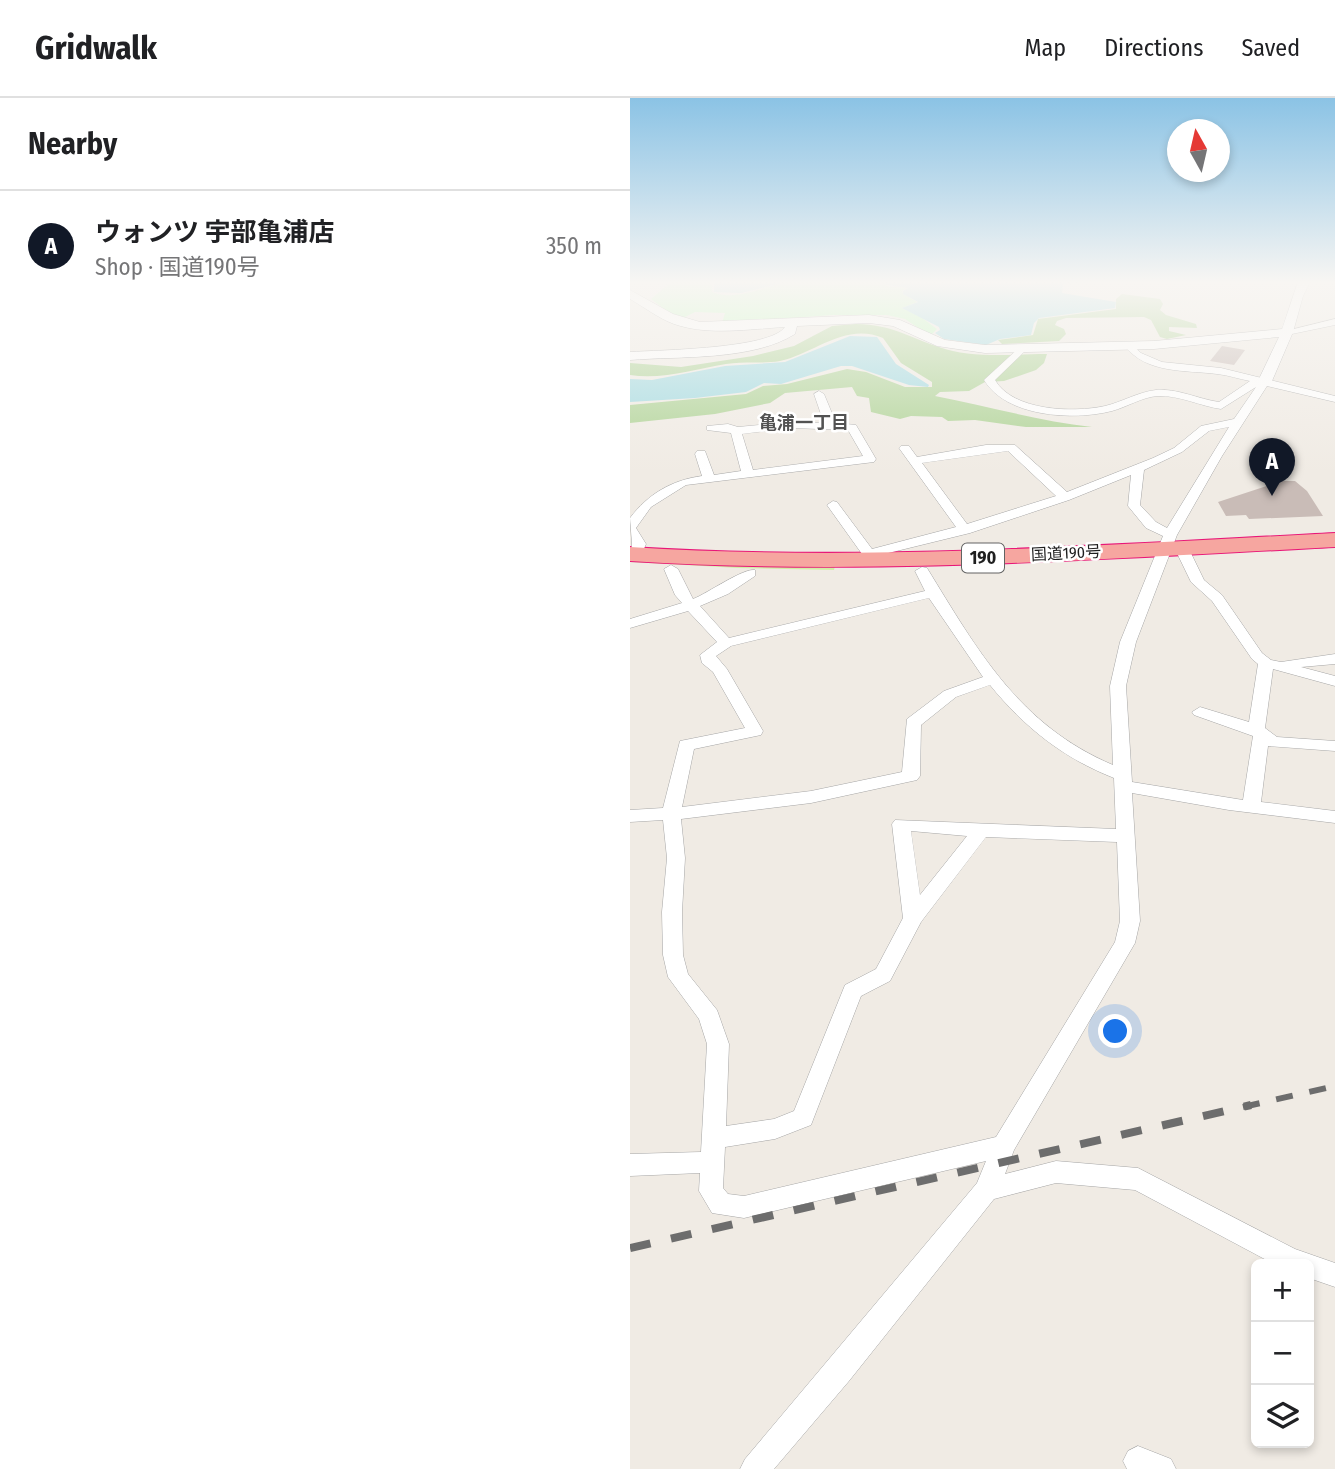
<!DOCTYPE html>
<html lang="en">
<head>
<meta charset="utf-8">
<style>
  body { margin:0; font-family:"Fira Sans Condensed","Noto Sans JP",sans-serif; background:#f6f6f6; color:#202124 }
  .controls { position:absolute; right:21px; bottom:21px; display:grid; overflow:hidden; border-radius:10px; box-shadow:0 4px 10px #0003 }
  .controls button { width:63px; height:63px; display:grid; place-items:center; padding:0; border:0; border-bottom:2px solid #e0e0e0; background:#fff; color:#202124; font:35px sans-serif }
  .compass { position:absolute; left:537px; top:21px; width:63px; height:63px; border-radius:50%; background:#fff; box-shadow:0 4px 10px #0003; rotate:352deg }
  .you { position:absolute; left:486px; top:934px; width:24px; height:24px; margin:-18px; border:5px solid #fff; border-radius:50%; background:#1a73e8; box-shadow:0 0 0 10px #1a73e833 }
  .badge { display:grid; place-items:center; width:46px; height:46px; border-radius:50%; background:#111827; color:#fff; font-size:23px; font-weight:700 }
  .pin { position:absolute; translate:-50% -58px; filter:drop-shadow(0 2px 4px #0008) }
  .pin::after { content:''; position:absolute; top:37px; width:24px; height:21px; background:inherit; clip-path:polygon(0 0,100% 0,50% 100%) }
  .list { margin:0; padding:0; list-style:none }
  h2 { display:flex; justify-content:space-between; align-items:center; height:91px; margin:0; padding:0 28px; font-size:30px }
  h2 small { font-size:23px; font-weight:400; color:#757577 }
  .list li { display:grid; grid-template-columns:46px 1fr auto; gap:21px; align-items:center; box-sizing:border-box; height:112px; padding:0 28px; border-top:2px solid #e0e0e0 }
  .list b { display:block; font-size:26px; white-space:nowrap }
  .list p { margin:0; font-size:23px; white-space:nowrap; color:#757577 }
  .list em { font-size:23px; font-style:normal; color:#757577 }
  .icon { flex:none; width:38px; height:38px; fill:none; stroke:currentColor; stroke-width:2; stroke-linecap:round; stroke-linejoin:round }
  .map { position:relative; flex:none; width:705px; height:1371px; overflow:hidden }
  header { display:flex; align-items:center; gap:42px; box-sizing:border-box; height:98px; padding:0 35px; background:#fff; border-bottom:2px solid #e0e0e0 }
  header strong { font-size:33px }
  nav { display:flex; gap:38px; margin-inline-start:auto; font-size:24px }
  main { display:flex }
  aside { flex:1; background:#fff }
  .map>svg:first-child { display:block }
  .grass { fill:#d2eea6 }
  .forest { fill:#afd396 }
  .park { fill:#c1fdbe }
  .water { fill:#a1dae1 }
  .building { fill:#c9bcb7 }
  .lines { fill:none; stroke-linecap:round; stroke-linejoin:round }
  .minor-casing { stroke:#a6a6a6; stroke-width:1 }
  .tertiary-casing { stroke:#a6a6a6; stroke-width:1 }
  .trunk-casing { stroke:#e81778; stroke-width:2 }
  .minor { fill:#fff; fill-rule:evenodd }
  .tertiary { fill:#fff; fill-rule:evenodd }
  .trunk { fill:#f6a6a0; fill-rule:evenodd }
  .rail-far1 { stroke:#6d6d6d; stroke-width:6; stroke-dasharray:17 17; stroke-linecap:butt }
  .rail { stroke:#6d6d6d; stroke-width:8; stroke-dasharray:21 21; stroke-linecap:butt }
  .labels { text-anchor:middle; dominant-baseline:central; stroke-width:5; stroke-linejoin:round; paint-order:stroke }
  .far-street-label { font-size:16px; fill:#1f1f1f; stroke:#fff }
  .far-neighbourhood-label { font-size:18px; font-weight:bold; fill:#525252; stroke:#fff }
  .shield { fill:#fff; stroke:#626262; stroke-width:2 }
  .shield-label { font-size:18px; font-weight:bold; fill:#1f1f1f }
</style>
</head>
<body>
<header>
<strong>Gridwalk</strong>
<nav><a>Map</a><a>Directions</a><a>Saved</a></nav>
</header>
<main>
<aside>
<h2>Nearby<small></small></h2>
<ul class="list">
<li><span class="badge">A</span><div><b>ウォンツ 宇部亀浦店</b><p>Shop · 国道190号</p></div><em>350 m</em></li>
</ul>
</aside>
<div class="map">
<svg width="705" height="1371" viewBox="0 0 705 1371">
  <rect width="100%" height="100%" fill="#f0ebe4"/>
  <!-- grass -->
  <polygon class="grass" points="0,461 205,468 204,472 108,470 0,464"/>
  <!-- forest -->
  <g class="forest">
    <polygon points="492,196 530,201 533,206 530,212 536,217 566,226 567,230 539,229 539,233 556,237 537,241 530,239 521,222 514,219 436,220 427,223 425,227 434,231 436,236 429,243 372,246 368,242 403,237 408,221 486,211 486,201"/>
    <path d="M226,226c37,1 50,12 83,23 33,12 74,7 108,7l-3,9 -8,7 -32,11 -19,1 -16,9 -29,1 -5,4c52,10 104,25 157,31h-66l-51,-7 -27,1 -6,-4 -31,-1 -11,3 -29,-7 -2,-14 -12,-2 -5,-9 -67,6 -15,10 -55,11 -85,9v-18l116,-11 17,-8 24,-2 60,-15 19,3 39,15h27v-5l-31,-19 -18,-25c-38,-16 -69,16 -103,23 -18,3 -36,0 -54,3 -32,5 -63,16 -96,11v-12l51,4 72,-11 41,-10 38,-20z"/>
  </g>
  <!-- park -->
  <path class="park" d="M41,184h41v10c25,10 52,-6 76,-10 24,-5 69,0 95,0l3,4 20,2 -4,3 1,3 14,8 -15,6 19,9 16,12 -7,7 -25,-17 -18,-4h-54l-111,8 3,-10 -30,-1 -16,8 -28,-21z"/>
  <!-- water -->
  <g class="water">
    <polygon points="84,184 157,184 111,195 84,194"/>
    <polygon points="254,184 457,184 433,186 432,195 486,204 485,210 409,220 404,225 401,237 370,241 356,247 314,241 305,235 310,232 309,229 272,210 288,204 273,196 273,193 278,190 257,187"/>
    <polygon points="220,238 247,239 266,266 299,287 298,289 279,287 222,268 211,268 151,286 134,285 116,294 65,300 0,304 0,281 22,282 95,268 155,264"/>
  </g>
  <!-- building -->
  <g class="building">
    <polygon points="592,248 615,252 604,267 580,263"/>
    <polygon points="652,383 665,383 677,393 693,418 619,421 616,417 596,418 588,404"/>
  </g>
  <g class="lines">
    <defs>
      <g id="minor">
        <polygon points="705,221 705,227 657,237 652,234"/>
        <path d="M500,245l11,10 21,9 59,6 114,28v6l-68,-16 -45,70 -45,79 -41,107 -10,44 6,96 111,18 10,-64 -59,-21 -2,-3 8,-5 49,15 9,-58 -6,-5 -40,-58 -21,-19 -17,-35 7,-4 7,4 16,33 18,15 40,58 9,7 10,2 54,-8v10l-34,3 34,9v10l-62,-17 -8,59 12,9 58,4v10l-67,-5 -7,56 74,9v12l-106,-13 -97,-17 8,128 -5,22 -121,207 -9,24 51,-13 82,7 157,81 40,14v24l-26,-9v-14h-35l-139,-74 -79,-7 -62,16 -145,182 -75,88h-34l5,-10 232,-276 9,-22 -242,57 -32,-5 -13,-22 1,-18 -70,3v-22l71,-2 6,-108 -8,-25 -31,-42 -5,-22 -1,-43 5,-54 -4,-38 -33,2v-12l33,-2 17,-67 65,-13 -32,-56 -11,-9 -2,-8 17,-13 -29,-31 -58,17v-9l52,-16 -7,-8 -11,-26 7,-4 7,4 15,30c15,-6 50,-31 62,-29v6l-27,18 -28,12 29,32 196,-47 -10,-20 7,-4 5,1c51,83 92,157 186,197l-3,-79 10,-44 43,-106 -17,-8 -18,-22 3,-31 -62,25 -99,33 -94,23 1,6 -7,4 -5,-1 -3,-11 -35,-49 6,-4 4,1 35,47 84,-22 -57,-79 2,-2h8l8,11 69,-12h29l52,47 86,-34 21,-10 27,-22 33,-7 22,-32 -35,22c-21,-3 -42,-14 -63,-13 -16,1 -31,11 -46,15 -39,10 -106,6 -128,-31l37,-34 5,3 -1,2 -30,29c18,31 78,33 110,26 17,-4 33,-14 51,-16 21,-2 42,9 63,12l31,-21c-11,-2 -22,-6 -33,-7 -31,-4 -71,0 -92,-28zM599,329l-62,101 -11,-6 -16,-17 4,-35 38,-18 27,-21zM378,353l48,45 -89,28 -45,-61zM299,500l54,79 -39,14 -37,28 -5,53 -91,19 -129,16 12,-58 67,-14 2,-4 -36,-62 -11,-13 15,-10zM360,587c34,42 73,73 124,93l2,51 -221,-9 -3,4 11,94 -27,51 -31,16 -51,126 -20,8 -48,7 3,-82 -12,-34 -29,-36 -5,-19 -1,-43 3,-54 -4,-39 130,-16 106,-23 3,-4 1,-51 35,-28zM281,733l56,5 -47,59zM356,739l131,5 3,79 -5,21 -119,195 -252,59 -16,-2 -5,-6 2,-41 50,-8 36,-14 50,-129 29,-15 31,-59z"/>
        <path d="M189,293l5,3 12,29 20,2 20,34 -2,3 -188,23 -35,22 -15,21 10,16 -6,14h-10l2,-14 -2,-26c18,-24 42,-38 72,-42l-7,-22 2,-3h8l9,24 27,-4 -10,-38 -24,-3v-4l21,-2 10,3 54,-5 32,1 -10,-29zM162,330l56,2 15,26 -110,14 -11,-36z"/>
        <polygon points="508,1348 541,1361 546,1371 497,1371 493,1363 498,1353"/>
      </g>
      <path id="tertiary" d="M668,184h12l-7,14 -10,36 -21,49 -7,4 -7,-4 21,-44 -125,12 -169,4 -48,-7 -44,-20 -24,-3 -72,3 -2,8c-43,27 -115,22 -165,26v-8c29,-2 140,-3 155,-25 -36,2 -76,9 -111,-3 -16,-6 -30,-17 -44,-25v-9l43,24 27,8 169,-7 31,5 45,20 40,5 169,-4 128,-12z"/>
      <path id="trunk" d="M705,435v14c-235,12 -469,29 -705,14v-14c236,15 470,-2 705,-14z"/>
    </defs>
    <!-- minor casing -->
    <use href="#minor" class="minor-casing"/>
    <!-- tertiary casing -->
    <use href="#tertiary" class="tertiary-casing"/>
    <!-- trunk casing -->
    <use href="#trunk" class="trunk-casing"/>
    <!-- minor -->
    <use href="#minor" class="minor"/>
    <!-- tertiary -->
    <use href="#tertiary" class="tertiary"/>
    <!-- trunk -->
    <use href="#trunk" class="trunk"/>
    <!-- rail-far1 -->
    <polyline class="rail-far1" points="613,1009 705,988"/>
    <!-- rail -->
    <polyline class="rail" points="0,1150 621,1007"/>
  </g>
  <!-- sky -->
  <linearGradient id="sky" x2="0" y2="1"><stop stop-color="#8bc3e5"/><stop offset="0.49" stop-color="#f8f6f3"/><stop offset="1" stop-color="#f8f6f3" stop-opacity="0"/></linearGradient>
  <rect width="705" height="376" fill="url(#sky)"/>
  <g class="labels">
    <!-- far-street labels -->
    <g class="far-street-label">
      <text transform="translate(436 455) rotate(-3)">国道190号</text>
    </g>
    <!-- far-neighbourhood labels -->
    <g class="far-neighbourhood-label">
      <text x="174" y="325">亀浦一丁目</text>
    </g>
    <!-- shield labels -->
    <rect class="shield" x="332" y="445.5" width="42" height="29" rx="5"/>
    <g class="shield-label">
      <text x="353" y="460">190</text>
    </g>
  </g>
</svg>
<div class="controls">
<button>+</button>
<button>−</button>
<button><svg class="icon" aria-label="layers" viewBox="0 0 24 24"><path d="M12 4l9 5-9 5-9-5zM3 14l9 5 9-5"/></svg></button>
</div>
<svg class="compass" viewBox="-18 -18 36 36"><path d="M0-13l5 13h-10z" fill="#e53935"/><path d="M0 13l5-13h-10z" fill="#757577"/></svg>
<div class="you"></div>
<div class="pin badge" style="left:642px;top:398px">A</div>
</div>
</main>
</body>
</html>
